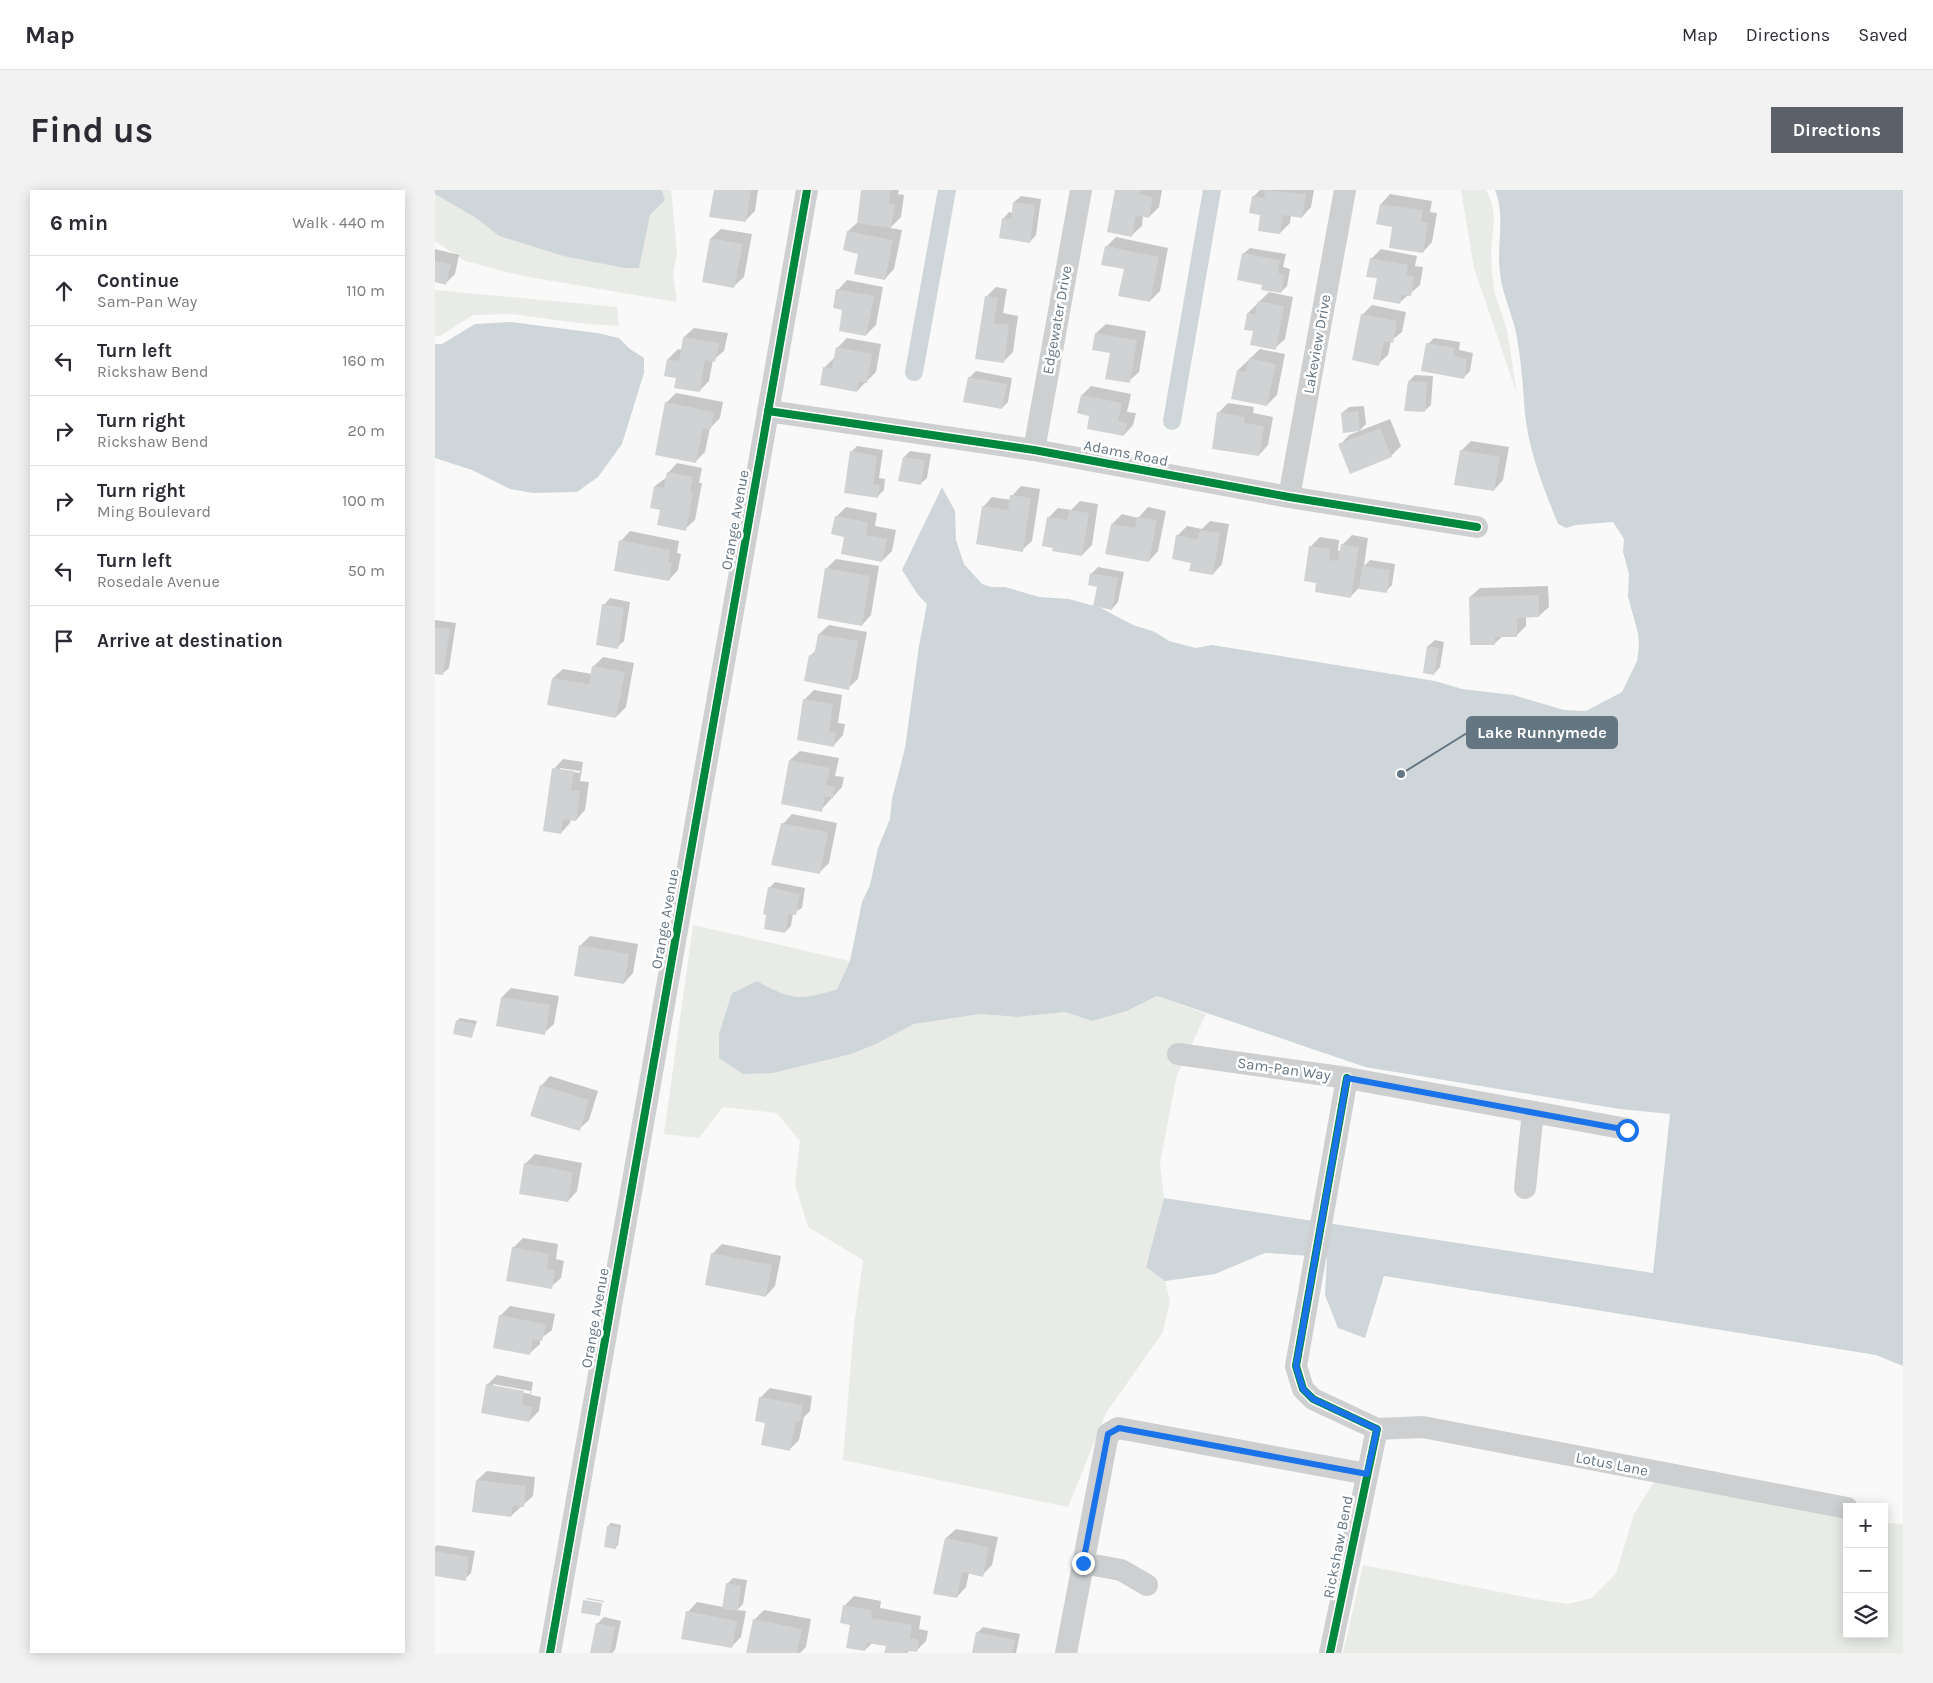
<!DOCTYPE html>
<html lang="en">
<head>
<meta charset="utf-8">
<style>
  body { margin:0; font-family:Karla,sans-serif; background:#f2f2f3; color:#2b2b33 }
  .controls { position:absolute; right:15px; bottom:15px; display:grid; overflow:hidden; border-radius:0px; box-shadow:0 2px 12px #0003 }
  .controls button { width:45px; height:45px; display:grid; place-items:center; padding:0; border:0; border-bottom:1px solid #e1e1e2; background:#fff; color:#2b2b33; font:25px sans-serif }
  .stop { position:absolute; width:15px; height:15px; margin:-11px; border:4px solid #1a73e8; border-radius:50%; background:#fff }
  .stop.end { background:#1a73e8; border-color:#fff; box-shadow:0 1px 5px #0008 }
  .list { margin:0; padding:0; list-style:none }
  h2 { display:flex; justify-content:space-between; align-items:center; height:65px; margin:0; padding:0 20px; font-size:21px }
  h2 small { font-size:16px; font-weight:400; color:#7c7c81 }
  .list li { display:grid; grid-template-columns:32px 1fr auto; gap:15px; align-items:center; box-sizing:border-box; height:70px; padding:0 20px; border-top:1px solid #e1e1e2 }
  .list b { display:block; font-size:19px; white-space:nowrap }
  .list p { margin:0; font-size:16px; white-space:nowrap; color:#7c7c81 }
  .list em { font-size:16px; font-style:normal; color:#7c7c81 }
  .icon { flex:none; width:28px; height:28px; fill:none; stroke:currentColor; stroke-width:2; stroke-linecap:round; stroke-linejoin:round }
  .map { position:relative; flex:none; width:1468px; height:1463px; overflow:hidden; border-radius:0px }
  header { display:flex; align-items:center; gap:30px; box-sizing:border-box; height:70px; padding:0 25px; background:#fff; border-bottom:1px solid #e1e1e2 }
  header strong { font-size:24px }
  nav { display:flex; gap:28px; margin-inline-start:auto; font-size:18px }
  .intro { display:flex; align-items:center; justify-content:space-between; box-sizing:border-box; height:120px; padding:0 30px }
  h1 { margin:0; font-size:35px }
  .button { padding:12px 22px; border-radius:0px; background:#5c6169; color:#fff; font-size:18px; font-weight:700 }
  main { display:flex; gap:30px; padding:0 30px }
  aside { flex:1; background:#fff; border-radius:0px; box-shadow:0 2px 12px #0003 }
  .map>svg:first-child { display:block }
  .green { fill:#e8ebe6 }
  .water { fill:#ced6d9 }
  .shadow { fill:#0003; fill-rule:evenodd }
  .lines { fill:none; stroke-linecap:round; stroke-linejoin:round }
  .canal { stroke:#ced6d9; stroke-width:18 }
  .building { fill:#d0d2d3 }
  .minor { stroke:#cecfd0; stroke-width:22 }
  .cycleway-casing { stroke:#fff; stroke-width:11 }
  .cycleway { stroke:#00873e; stroke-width:8 }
  .route { stroke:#1a73e8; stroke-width:6 }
  .labels { text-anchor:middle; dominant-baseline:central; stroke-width:5; stroke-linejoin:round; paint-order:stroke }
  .street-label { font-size:15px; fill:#657683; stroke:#fff }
  .leader { fill:none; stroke:#657683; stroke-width:2 }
  .callout-dot { fill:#657683; stroke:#fff; stroke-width:2 }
  .callout { fill:#657683; stroke:#657683; stroke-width:2 }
  .callout-label { font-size:16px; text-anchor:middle; font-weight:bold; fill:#fff }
</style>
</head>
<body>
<header>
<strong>Map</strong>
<nav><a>Map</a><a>Directions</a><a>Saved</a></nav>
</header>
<div class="intro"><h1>Find us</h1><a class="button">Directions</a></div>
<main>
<aside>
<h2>6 min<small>Walk · 440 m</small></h2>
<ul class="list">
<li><svg class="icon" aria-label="ahead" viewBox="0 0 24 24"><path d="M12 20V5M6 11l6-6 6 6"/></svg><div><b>Continue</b><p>Sam-Pan Way</p></div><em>110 m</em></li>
<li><svg class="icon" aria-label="left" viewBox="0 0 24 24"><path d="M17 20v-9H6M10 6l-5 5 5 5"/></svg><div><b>Turn left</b><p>Rickshaw Bend</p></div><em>160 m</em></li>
<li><svg class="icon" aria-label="right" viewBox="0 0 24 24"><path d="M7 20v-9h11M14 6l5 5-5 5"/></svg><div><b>Turn right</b><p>Rickshaw Bend</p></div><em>20 m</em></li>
<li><svg class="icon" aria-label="right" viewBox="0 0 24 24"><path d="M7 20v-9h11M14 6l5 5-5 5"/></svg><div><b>Turn right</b><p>Ming Boulevard</p></div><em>100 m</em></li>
<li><svg class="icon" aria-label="left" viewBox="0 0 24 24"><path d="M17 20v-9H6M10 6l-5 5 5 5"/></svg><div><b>Turn left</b><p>Rosedale Avenue</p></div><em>50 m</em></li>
<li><svg class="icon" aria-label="arrive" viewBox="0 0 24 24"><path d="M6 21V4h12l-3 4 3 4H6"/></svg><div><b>Arrive at destination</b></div></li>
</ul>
</aside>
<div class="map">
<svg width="1468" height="1463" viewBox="0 0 1468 1463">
  <rect width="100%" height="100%" fill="#f9f9f9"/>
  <!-- green -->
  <g class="green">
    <polygon points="227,0 236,0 242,63 238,85 242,112 88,86 30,71 0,51 0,4 41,28 64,46 128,66 189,78 203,78 215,25 230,10"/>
    <polygon points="1026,0 1051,0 1057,14 1059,28 1056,61 1057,83 1060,104 1072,140 1082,204 1039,78"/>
    <polygon points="0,100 182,117 184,136 143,133 77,124 38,125 5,146 0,146"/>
    <path d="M258,735l157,36 -13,28c-38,12 -46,11 -80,-8l-25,12 144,51 38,-20 67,-10 36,3 48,-5 27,9 35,-10 30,-15 49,18 -29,61 -17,88 4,35 -18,68 19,15 5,20 -7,31 -57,81 -38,94 -225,-47 11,-134 9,-66 -55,-33 -13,-42 5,-44 -23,-28 -54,-6 -24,31 -35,-4z"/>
    <polygon points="1219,1292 1412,1326 1412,1444 1449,1444 1449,1333 1468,1334 1468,1463 908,1463 928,1375 1100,1409 1133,1414 1157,1408 1181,1384 1199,1324"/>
  </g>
  <!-- water -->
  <g class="water">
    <polygon points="0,0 227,0 230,10 215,25 204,78 189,78 128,66 64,46 41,28 0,4"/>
    <path d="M1060,0h408v1176l-27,-11 -492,-79 -19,62 -27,-10 -13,-33 2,-38 -62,-4 -50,21 -50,7 -19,-14 18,-69 489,75 17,-159 -50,-5 -255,-42 -208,-71 -30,15 -35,10 -27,-9 -48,5 -36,-3 -67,10 -38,20 -25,10 -78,19 -30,1 -24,-16v-24l13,-41 25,-12c34,19 42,20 80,8l13,-28 12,-59 8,-17 8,-37 12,-29 2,-20 13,-51 14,-102 8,-42 -9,-9 -16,-25 40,-83 13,24 1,29 8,24 18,20 9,3h14l34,10 30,2 32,9 32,17 22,7 14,9 27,7 16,-3 223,36 27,8 51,6 51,15 22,1 36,-19 15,-31 2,-15 -1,-13 -10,-36 1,-23 -6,-22 1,-13 -11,-17 -37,3 -10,3 -8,-4c-14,-35 -29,-72 -33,-110 -2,-28 -4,-58 -10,-86 -5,-19 -13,-36 -15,-55 -4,-28 6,-56 -5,-83z"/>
    <polygon points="76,132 162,143 184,148 195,159 209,168 209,183 187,254 163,287 142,302 98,303 75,299 37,280 0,268 0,154 7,154 40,134"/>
  </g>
  <!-- shadow -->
  <g class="shadow">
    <polygon points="280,0 323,0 320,21 310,31"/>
    <polygon points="428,0 464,0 463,4 469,5 466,27 455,38 467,40 459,79 450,89 424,63 413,41 423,32"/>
    <polygon points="681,0 727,0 724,17 714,27 708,25 707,36 697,45"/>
    <polygon points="825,0 879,0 876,17 867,27 856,25 855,33 845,43 827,24 818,7"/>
    <polygon points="955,4 997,11 995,22 1002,23 997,52 988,62 959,36 946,14"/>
    <polygon points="586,6 606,9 601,45 595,52 568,29 574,22 578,23 579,12"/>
    <polygon points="286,39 317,44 309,87 299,96 276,48"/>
    <polygon points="681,47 733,58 725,101 715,111 671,57"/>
    <polygon points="815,58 851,64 848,77 855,79 852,96 846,102 829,94 808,64"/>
    <polygon points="0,59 24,65 20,84 11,93 0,91"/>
    <polygon points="946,59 982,66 980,76 988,77 985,95 964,113 943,87 936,69"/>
    <polygon points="412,90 448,97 441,135 431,145 409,119 403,100"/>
    <polygon points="561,97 572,99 568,123 583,126 578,162 568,172 551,107"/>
    <polygon points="834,102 858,107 850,149 840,158 813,123"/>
    <polygon points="937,115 971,122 967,142 956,151 953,165 943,174 927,125"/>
    <polygon points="671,134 711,141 704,182 694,191 661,143"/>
    <polygon points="259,138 293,143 289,161 278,170 274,191 264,201 242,187 231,185 233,169 243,159 247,160 249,147"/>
    <polygon points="412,148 446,154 441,182 422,201 390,177 399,168 402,158"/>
    <polygon points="999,148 1025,152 1024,160 1038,163 1035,181 1029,187 993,154"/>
    <polygon points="825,159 850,164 842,205 832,215 803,180"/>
    <polygon points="541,181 577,188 573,212 567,218 534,188"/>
    <polygon points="980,185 998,186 996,215 989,221 974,191"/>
    <polygon points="656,196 696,204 692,222 701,223 698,235 689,245 656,225 647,205"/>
    <polygon points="241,203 288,212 285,228 275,238 270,262 260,272 231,213"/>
    <polygon points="793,213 819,217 818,223 838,227 833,255 824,265 784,222"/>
    <polygon points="929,216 931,234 924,241 907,223 914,217"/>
    <polygon points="955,229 966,256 956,266 905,255 914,245"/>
    <polygon points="1036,251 1074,257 1068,290 1059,300 1026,261"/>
    <polygon points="422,256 448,260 444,288 450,289 449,300 442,307 416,262"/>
    <polygon points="475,261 496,264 492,288 485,294 469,267"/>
    <polygon points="242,273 267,278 264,293 267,293 260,330 250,339 226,319 220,296 232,287 233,283"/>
    <polygon points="586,296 605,299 597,351 587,360 548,317 557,307 576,310 577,306"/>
    <polygon points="645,311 663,314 657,355 647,365 613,328 623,318 636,320"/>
    <polygon points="411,317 442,323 440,336 461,340 457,361 447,371 411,346 401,327"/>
    <polygon points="713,317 731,321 723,361 714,371 672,363 677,334 687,324 703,328"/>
    <polygon points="775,331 794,334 787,374 778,384 757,372 742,346 752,336 767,339"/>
    <polygon points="195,341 244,351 242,363 246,364 243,380 234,390 186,351"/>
    <polygon points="917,345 933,348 929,376 935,370 960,374 957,395 951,401 925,397 916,406 883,392 875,357 885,347 904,350 903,361 906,361 907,355"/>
    <polygon points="401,369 444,376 436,425 427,435 391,379"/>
    <polygon points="663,377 689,382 683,412 677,419 664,396 654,394 657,383"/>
    <polygon points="1113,396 1114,417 1104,426 1091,427 1091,436 1082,445 1068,446 1059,454 1035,407 1045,398"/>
    <polygon points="175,408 195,412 189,451 182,457 169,415"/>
    <polygon points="0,430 21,433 14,478 7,484 0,483"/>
    <polygon points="394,435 432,442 423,489 413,498 375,466 381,460 384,444"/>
    <polygon points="1000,450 1009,452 1005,477 999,484 989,482 993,456"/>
    <polygon points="168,467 199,473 191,517 181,527 118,488 128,479 157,484 158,477"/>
    <polygon points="379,500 407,505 403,533 410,534 408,545 399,555 369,510"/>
    <polygon points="365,561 404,568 400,586 409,587 407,597 386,620 355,570"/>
    <path d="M128,569l20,3 -3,19 9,1 -4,28 -9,10 -5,-1 -1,4 -9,10 -7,-64zM125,578l20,3v2l-20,-3z"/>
    <polygon points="357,624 402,633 394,673 384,683 348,634"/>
    <polygon points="340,692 370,698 367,718 358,723 356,736 350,742 334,698"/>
    <polygon points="155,746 203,754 198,783 189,793 145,756"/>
    <polygon points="76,798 124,806 119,834 109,843 67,807"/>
    <polygon points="25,828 42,831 37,846 22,831"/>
    <polygon points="115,886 163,901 154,930 144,939 106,896"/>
    <polygon points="100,964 147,973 142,1001 133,1011 90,974"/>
    <polygon points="88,1048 123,1054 121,1069 129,1071 126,1088 116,1097 78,1058"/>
    <polygon points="287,1054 346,1066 340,1096 331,1106 277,1064"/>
    <polygon points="75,1116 120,1124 117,1140 105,1149 105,1154 95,1163 65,1126"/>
    <path d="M62,1185l36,7 -2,13 10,2 -2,14 -10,10 -42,-36zM58,1194l38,7 -1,3 -37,-7z"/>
    <polygon points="335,1198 377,1206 375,1221 369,1227 364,1250 355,1259 331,1232 325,1208"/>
    <polygon points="52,1281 100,1287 98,1306 76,1326 42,1290"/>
    <polygon points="176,1333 186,1335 183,1355 181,1357 173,1336"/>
    <polygon points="521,1339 563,1347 557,1375 547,1385 534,1383 531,1397 522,1407 511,1348"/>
    <polygon points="2,1355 40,1361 36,1383 30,1389 0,1385 0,1357"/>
    <polygon points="298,1388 312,1390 308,1414 302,1420 311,1421 306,1447 296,1457 253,1422 262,1412 288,1417 292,1394"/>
    <polygon points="419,1406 446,1411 445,1418 486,1426 484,1439 493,1441 491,1451 481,1461 475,1460 472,1463 452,1463 452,1455 437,1453 430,1460 409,1416"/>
    <polygon points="152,1408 169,1411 169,1412 151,1409"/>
    <polygon points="329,1420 376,1429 371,1457 365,1463 313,1463 319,1430"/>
    <polygon points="169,1427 186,1431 180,1460 177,1463 156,1463 162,1434"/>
    <polygon points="548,1437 585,1444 581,1463 538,1463 542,1443"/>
  </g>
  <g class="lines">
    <!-- canal -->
    <g class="canal">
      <polyline points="479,182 512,0"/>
      <polyline points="737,231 777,0"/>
    </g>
  </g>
  <!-- building -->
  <g class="building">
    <polygon points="279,0 316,0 311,32 274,27"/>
    <polygon points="426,0 456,0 454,14 460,15 456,38 422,33"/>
    <polygon points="680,0 706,0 705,4 718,7 714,28 701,25 697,47 672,42"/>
    <polygon points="830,0 871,4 867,28 848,25 845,44 823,41 825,25 814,23 817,6 829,8"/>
    <polygon points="578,12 600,15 595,53 564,48 567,28 576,29"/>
    <polygon points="945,14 988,20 986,32 993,33 988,63 954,58 957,37 941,34"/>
    <polygon points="412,41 458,50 450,90 419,84 423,64 408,60"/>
    <polygon points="275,48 308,54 299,98 267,92"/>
    <polygon points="670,56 724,67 715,112 683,106 689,79 666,75"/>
    <polygon points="807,63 845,70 843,83 850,85 846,103 826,100 827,95 802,90"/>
    <polygon points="935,68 973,75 971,85 979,87 976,106 967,105 965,114 938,109 942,88 931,87"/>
    <polygon points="0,71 16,74 11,95 0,92"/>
    <polygon points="401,99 439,106 431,146 404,141 407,120 398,118"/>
    <polygon points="550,106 563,108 559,133 574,135 569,173 540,169"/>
    <polygon points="823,111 849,116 841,160 815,155 818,141 809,140 812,123 820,124"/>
    <polygon points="926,124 962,131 958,153 949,151 944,176 917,170"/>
    <polygon points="660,143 702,150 695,193 670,189 675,163 657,160"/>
    <polygon points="248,147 284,153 280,172 270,170 265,202 239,198 241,188 229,186 232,169 244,171"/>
    <polygon points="991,153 1020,158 1019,166 1032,169 1029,189 986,181"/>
    <polygon points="401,157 437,164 432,193 424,192 422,202 385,195 388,177 397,178"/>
    <polygon points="814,168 841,174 832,216 796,209 802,180 811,182"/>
    <polygon points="533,187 572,194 567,219 528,212"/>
    <polygon points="973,191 992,192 990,222 969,221"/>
    <polygon points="646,205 687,213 683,231 692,233 689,246 652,239 654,226 642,223"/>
    <polygon points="230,212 279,222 276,239 268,238 261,273 220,265"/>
    <polygon points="923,221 925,241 908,243 906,223"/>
    <polygon points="782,222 810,227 809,233 829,236 824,266 777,259"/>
    <polygon points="945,238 957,267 915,284 903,254"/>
    <polygon points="1025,260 1065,267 1059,301 1019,295"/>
    <polygon points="415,261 442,266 438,294 445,295 443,308 409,303"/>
    <polygon points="468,267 490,270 486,295 463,291"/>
    <polygon points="232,282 258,287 255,302 258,303 251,341 222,335 225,320 215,318 219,296 229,298"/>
    <polygon points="575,305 596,308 588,362 541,354 547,316 573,320"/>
    <polygon points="634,320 654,323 647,366 617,361 618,358 607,356 612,327 632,330"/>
    <polygon points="400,326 433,332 431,345 452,349 447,372 406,364 409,347 396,344"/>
    <polygon points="702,327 722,330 714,372 670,364 676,334 700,338"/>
    <polygon points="765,340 785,343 778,385 754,381 756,373 737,369 741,345 763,349"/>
    <polygon points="184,350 235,360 233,373 237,373 234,391 179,381"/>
    <polygon points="906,354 924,357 916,408 880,402 881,393 869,391 874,356 895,359 894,370 903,371"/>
    <polygon points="927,376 955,380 952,403 924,399"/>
    <polygon points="390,378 435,386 427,436 382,428"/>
    <polygon points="655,383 683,388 677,420 658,416 662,397 653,395"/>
    <polygon points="1104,405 1104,427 1082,428 1082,447 1060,447 1060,455 1035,455 1034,407"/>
    <polygon points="167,414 189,418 183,459 161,455"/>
    <polygon points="0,437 15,439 8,485 0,484"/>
    <polygon points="383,444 423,451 414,500 369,491 374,465 379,466"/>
    <polygon points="992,456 1004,458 999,485 988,483"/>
    <polygon points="157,476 190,482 181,528 112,515 117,488 154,494"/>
    <polygon points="368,509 398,514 394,542 401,543 399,557 362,550"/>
    <polygon points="354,570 395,578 391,595 400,597 398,608 390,607 387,622 346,614"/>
    <polygon points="117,578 139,581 136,600 145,601 141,631 128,629 126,644 108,641"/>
    <polygon points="346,633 393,642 385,684 336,675"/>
    <polygon points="333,697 365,704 361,725 354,724 350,743 329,739 331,725 328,724"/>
    <polygon points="144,755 194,764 189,794 139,786"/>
    <polygon points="66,807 115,815 110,845 61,836"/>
    <polygon points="21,830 40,834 37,848 18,844"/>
    <polygon points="105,895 154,910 145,941 95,926"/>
    <polygon points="89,973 138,982 133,1012 84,1004"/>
    <polygon points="77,1057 114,1064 112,1079 120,1080 117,1099 71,1091"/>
    <polygon points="276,1063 337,1075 331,1107 270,1095"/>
    <polygon points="64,1125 111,1134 107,1151 98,1149 95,1165 58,1158"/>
    <polygon points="51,1194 89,1201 87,1215 97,1217 94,1232 46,1223"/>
    <polygon points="324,1207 368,1215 365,1232 361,1231 355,1261 326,1255 330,1233 320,1231"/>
    <polygon points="41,1290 91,1296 89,1317 78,1315 76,1327 37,1322"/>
    <polygon points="172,1336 184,1337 181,1359 169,1357"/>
    <polygon points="510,1348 554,1357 548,1387 527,1382 522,1408 498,1404"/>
    <polygon points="0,1361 34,1367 31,1391 0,1386"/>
    <polygon points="291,1393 306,1396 303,1421 287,1419"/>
    <polygon points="148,1410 167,1413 165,1426 146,1423"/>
    <polygon points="408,1415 437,1420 436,1428 477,1435 475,1448 484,1450 482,1462 471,1461 470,1463 449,1463 451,1456 432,1453 430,1461 411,1458 415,1435 405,1433"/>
    <polygon points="251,1421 302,1431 297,1458 246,1449"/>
    <polygon points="318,1429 367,1439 362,1463 311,1463"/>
    <polygon points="161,1433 180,1437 175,1463 155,1463"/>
    <polygon points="541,1442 580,1450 577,1463 537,1463"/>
  </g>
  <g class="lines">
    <!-- minor -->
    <g class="minor">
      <polyline points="333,221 599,260 854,307 1042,337"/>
      <polyline points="599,260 646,0"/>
      <polyline points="854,307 910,0"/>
      <polyline points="743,864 912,888 1192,939"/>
      <polyline points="1090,998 1098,922"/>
      <polyline points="942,1239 988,1237 1412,1318"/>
      <polyline points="648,1373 686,1380 712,1395"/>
      <polyline points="115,1463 372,0"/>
      <polyline points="631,1463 673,1244 683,1238 932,1284"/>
      <polyline points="895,1463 942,1239 878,1209 868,1199 861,1176 912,888"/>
    </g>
    <defs>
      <g id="cycleway">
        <polyline points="333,221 599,260 854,307 1042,337"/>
        <polyline points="115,1463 372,0"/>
        <polyline points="895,1463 942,1239 878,1209 868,1199 861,1176 912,888"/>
      </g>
    </defs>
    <!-- cycleway casing -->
    <use href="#cycleway" class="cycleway-casing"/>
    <!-- cycleway -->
    <use href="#cycleway" class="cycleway"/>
  </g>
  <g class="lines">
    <!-- route -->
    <polyline class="route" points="648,1373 673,1244 684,1238 932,1284 942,1239 878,1209 868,1199 861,1176 912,888 1192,940"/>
  </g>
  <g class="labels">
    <!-- street labels -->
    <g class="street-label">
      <text transform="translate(622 130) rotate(-80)">Edgewater Drive</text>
      <text transform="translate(882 154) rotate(-80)">Lakeview Drive</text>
      <text transform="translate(691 263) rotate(11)">Adams Road</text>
      <text transform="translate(300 330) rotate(-80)">Orange Avenue</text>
      <text transform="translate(230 729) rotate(-80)">Orange Avenue</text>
      <text transform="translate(849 879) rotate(8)">Sam-Pan Way</text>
      <text transform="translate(160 1128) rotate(-80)">Orange Avenue</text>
      <text transform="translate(1177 1274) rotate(11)">Lotus Lane</text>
      <text transform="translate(903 1357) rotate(-79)">Rickshaw Bend</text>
    </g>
  </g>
  <!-- callouts -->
  <path class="leader" d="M966 584L1032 543"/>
  <circle class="callout-dot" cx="966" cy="584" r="5"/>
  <rect class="callout" x="1032" y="527" width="150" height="31" rx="5"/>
  <g class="callout-label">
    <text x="1107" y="548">Lake Runnymede</text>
  </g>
</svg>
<div class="controls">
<button>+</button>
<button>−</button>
<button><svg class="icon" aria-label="layers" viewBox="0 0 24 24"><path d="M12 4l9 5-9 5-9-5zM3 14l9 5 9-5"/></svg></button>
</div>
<div class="stop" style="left:1192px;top:940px"></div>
<div class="stop end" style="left:648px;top:1373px"></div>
</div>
</main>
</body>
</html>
